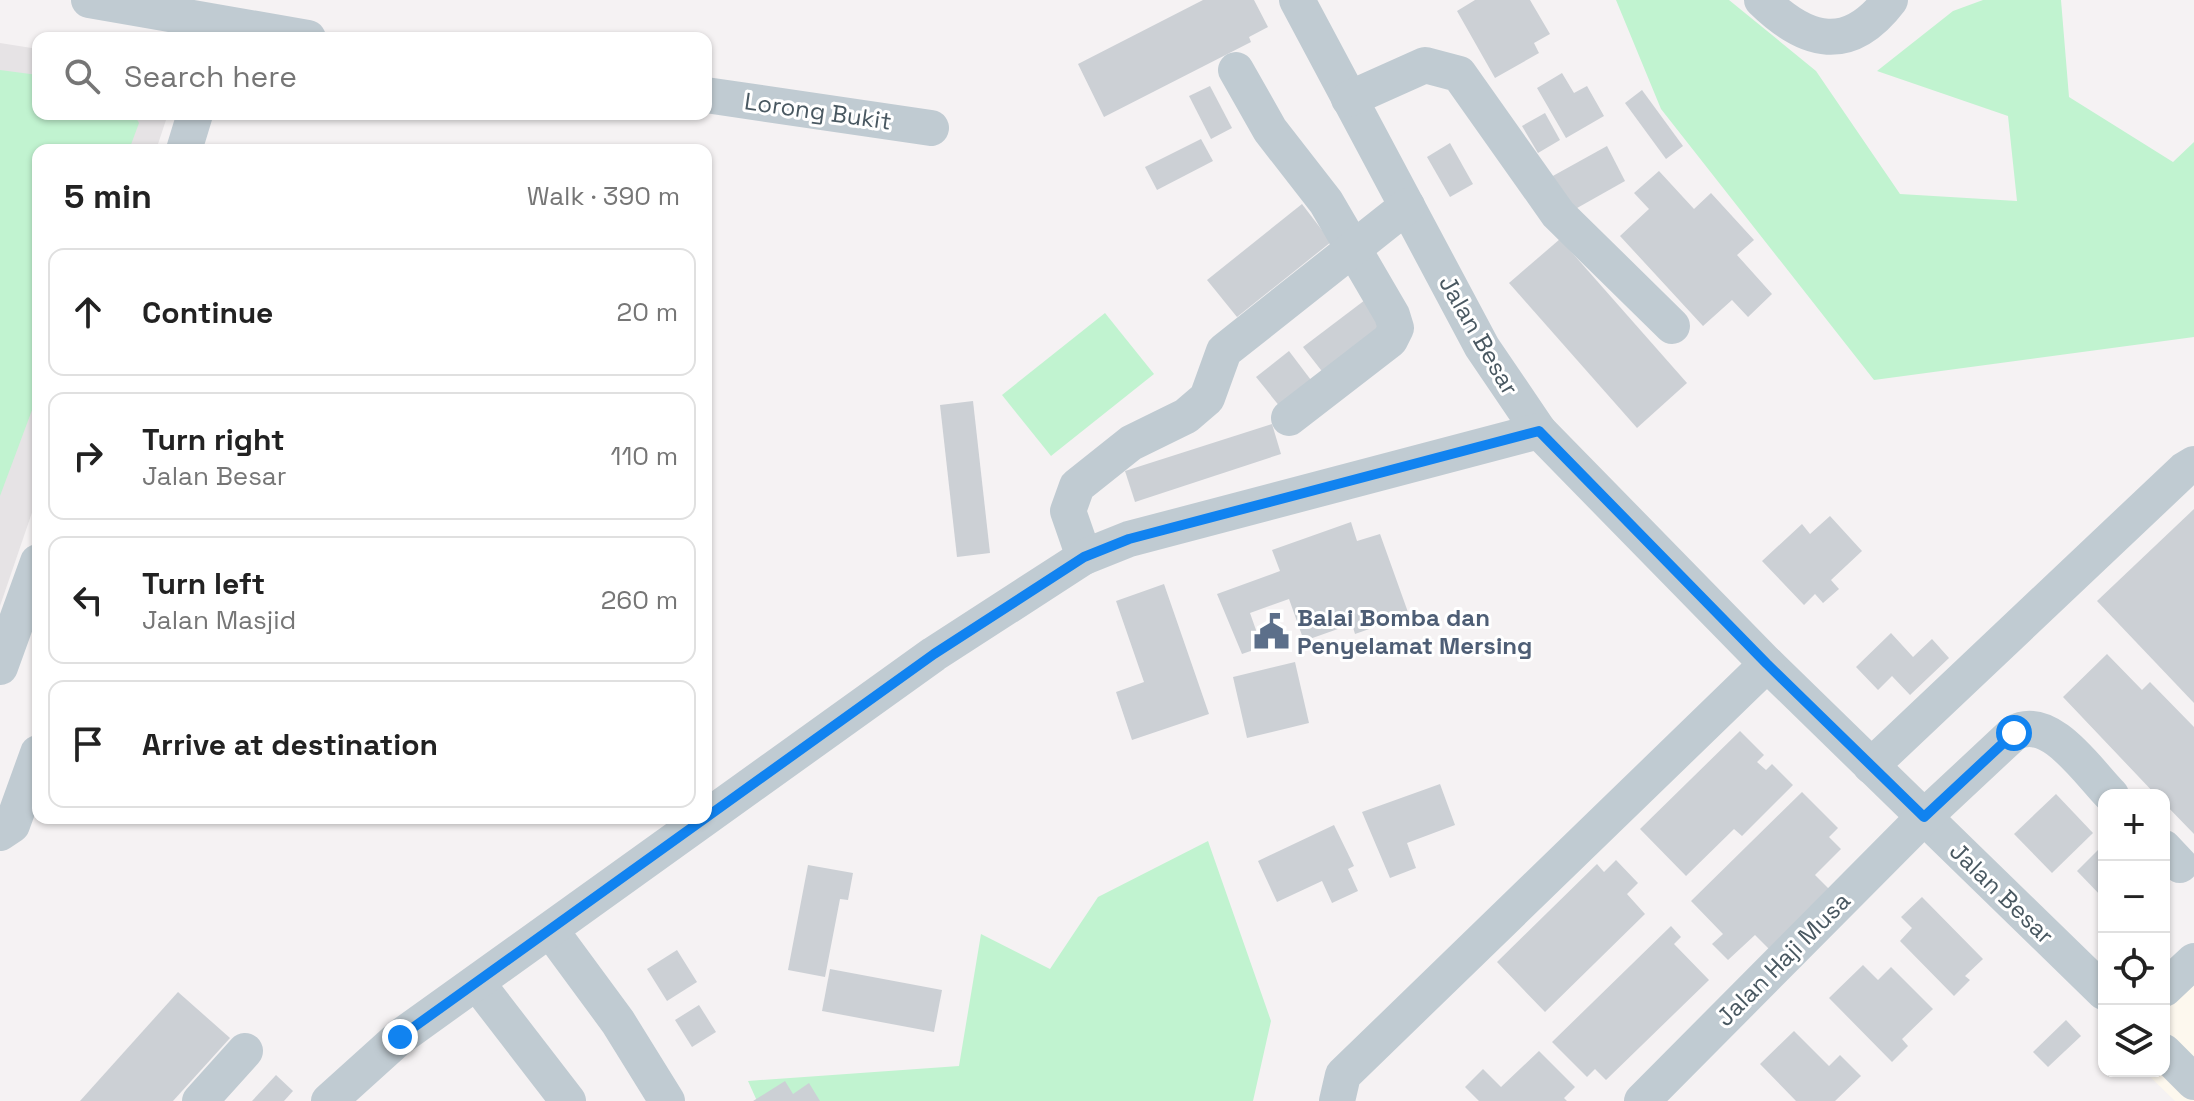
<!DOCTYPE html>
<html lang="en">
<head>
<meta charset="utf-8">
<style>
  body { margin:0; font-family:"Space Grotesk",sans-serif; background:#f6f6f6; color:#222 }
  .controls { position:absolute; right:24px; bottom:24px; display:grid; overflow:hidden; border-radius:16px; box-shadow:0 2px 6px #0004 }
  .controls button { width:72px; height:72px; display:grid; place-items:center; padding:0; border:0; border-bottom:2px solid #e0e0e0; background:#fff; color:#222; font:40px sans-serif }
  .stop { position:absolute; width:24px; height:24px; margin:-18px; border:6px solid #1183f0; border-radius:50%; background:#fff }
  .stop.end { background:#1183f0; border-color:#fff; box-shadow:0 2px 8px #0008 }
  .list { margin:0; padding:0; list-style:none }
  h2 { display:flex; justify-content:space-between; align-items:center; height:104px; margin:0; padding:0 32px; font-size:34px }
  h2 small { font-size:26px; font-weight:400; color:#767676 }
  .list li { display:grid; grid-template-columns:52px 1fr auto; gap:24px; align-items:center; box-sizing:border-box; height:128px; margin:0 16px 16px; padding:0 16px; border:2px solid #e0e0e0; border-radius:16px }
  .list b { display:block; font-size:30px; white-space:nowrap }
  .list p { margin:0; font-size:26px; white-space:nowrap; color:#767676 }
  .list em { font-size:26px; font-style:normal; color:#767676 }
  .icon { flex:none; width:44px; height:44px; fill:none; stroke:currentColor; stroke-width:2; stroke-linecap:round; stroke-linejoin:round }
  .map { position:relative; flex:none; width:2194px; height:1101px; overflow:hidden }
  .search { position:absolute; background:#fff; box-shadow:0 2px 6px #0004; left:32px; top:32px; width:680px; height:88px; display:flex; align-items:center; gap:20px; box-sizing:border-box; padding:0 28px; border-radius:16px; color:#767676; font-size:30px }
  .panel { position:absolute; background:#fff; box-shadow:0 2px 6px #0004; left:32px; top:144px; width:680px; height:680px; border-radius:16px }
  .map>svg:first-child { display:block }
  .commercial { fill:#fdf8ee }
  .education { fill:#e6e3e5 }
  .green { fill:#c1f3d0 }
  .building { fill:#ccd0d5 }
  .lines { fill:none; stroke-linecap:round; stroke-linejoin:round }
  .minor { stroke:#c0cbd2; stroke-width:36 }
  .route { stroke:#1183f0; stroke-width:10 }
  .labels { text-anchor:middle; dominant-baseline:central; stroke-width:6; stroke-linejoin:round; paint-order:stroke }
  .street-label { font-size:24px; fill:#495861; stroke:#fff }
  .service-label { font-size:24px; font-weight:bold; fill:#4e5e75; stroke:#fff; text-anchor:start }
</style>
</head>
<body>
<div class="map">
<svg width="2194" height="1101" viewBox="0 0 2194 1101">
  <rect width="100%" height="100%" fill="#f5f2f3"/>
  <!-- commercial -->
  <polygon class="commercial" points="2194,944 2194,1101 2175,1101 2144,1071 2164,1071 2164,973"/>
  <!-- education -->
  <polygon class="education" points="0,43 38,49 38,114 168,114 156,150 38,150 38,495 0,606"/>
  <!-- green -->
  <g class="green">
    <polygon points="1616,0 1729,0 1816,71 1900,194 2017,201 2008,116 1877,71 1953,11 1983,0 2061,0 2069,97 2173,162 2194,142 2194,337 1874,380 1661,109"/>
    <polygon points="0,70 38,75 38,114 134,114 139,123 129,150 38,150 38,394 0,496"/>
    <polygon points="1105,313 1154,374 1051,456 1002,395"/>
    <polygon points="1208,841 1271,1021 1253,1101 757,1101 748,1081 959,1066 981,934 1050,969 1098,897"/>
  </g>
  <!-- building -->
  <g class="building">
    <polygon points="1203,0 1254,0 1268,27 1249,37 1251,42 1104,117 1078,64"/>
    <polygon points="1475,0 1530,0 1550,34 1534,43 1539,53 1495,78 1457,11"/>
    <polygon points="1562,73 1574,93 1587,86 1604,116 1566,138 1537,88"/>
    <polygon points="1210,86 1232,128 1211,139 1189,96"/>
    <polygon points="1642,90 1683,146 1666,159 1625,103"/>
    <polygon points="1545,113 1560,140 1538,153 1522,126"/>
    <polygon points="1201,139 1213,161 1157,190 1145,167"/>
    <polygon points="1450,143 1473,184 1450,197 1427,157"/>
    <polygon points="1607,146 1625,181 1570,212 1551,177"/>
    <polygon points="1659,171 1694,209 1711,193 1754,240 1737,255 1772,294 1748,317 1732,300 1703,326 1620,236 1649,209 1634,193"/>
    <polygon points="1302,204 1331,242 1237,317 1207,280"/>
    <polygon points="1560,239 1687,383 1637,428 1509,283"/>
    <polygon points="1365,300 1389,332 1328,379 1303,347"/>
    <polygon points="1289,351 1317,388 1285,413 1256,377"/>
    <polygon points="973,401 990,553 957,557 940,405"/>
    <polygon points="1272,424 1281,454 1135,502 1125,471"/>
    <polygon points="2194,509 2194,703 2097,601"/>
    <polygon points="1830,516 1862,551 1831,580 1839,589 1823,603 1815,594 1804,605 1762,561 1802,524 1810,534"/>
    <polygon points="1351,522 1357,541 1380,534 1409,615 1355,634 1352,624 1304,641 1289,599 1250,613 1262,647 1242,654 1217,594 1280,571 1272,550"/>
    <polygon points="1164,584 1209,714 1132,740 1116,692 1144,682 1116,601"/>
    <polygon points="1891,633 1913,657 1932,639 1949,658 1910,695 1892,676 1878,690 1856,667"/>
    <polygon points="2107,654 2142,690 2150,682 2194,727 2194,834 2164,803 2164,795 2156,795 2063,697"/>
    <polygon points="1295,662 1309,723 1247,738 1233,677"/>
    <polygon points="1740,731 1764,755 1757,762 1766,770 1772,764 1793,785 1742,836 1734,829 1686,876 1640,829"/>
    <polygon points="1440,784 1455,825 1407,843 1416,868 1390,878 1362,812"/>
    <polygon points="1802,792 1838,828 1829,837 1841,849 1815,875 1831,891 1771,951 1755,935 1728,960 1712,944 1723,934 1691,901"/>
    <polygon points="2056,794 2093,833 2052,873 2014,834"/>
    <polygon points="1334,825 1354,866 1348,869 1358,891 1332,903 1322,881 1277,902 1258,861"/>
    <polygon points="2104,844 2104,899 2077,871"/>
    <polygon points="1616,860 1638,883 1627,894 1645,914 1545,1012 1497,962 1597,864 1604,872"/>
    <polygon points="808,865 853,873 848,900 840,899 825,977 788,970"/>
    <polygon points="1922,897 1983,959 1965,976 1970,980 1954,996 1900,941 1912,928 1901,917"/>
    <polygon points="1671,926 1681,937 1674,944 1709,980 1606,1080 1595,1069 1587,1077 1552,1042"/>
    <polygon points="677,950 697,982 667,1001 647,969"/>
    <polygon points="1863,965 1878,980 1891,967 1933,1009 1902,1039 1908,1046 1892,1062 1829,998"/>
    <polygon points="830,969 942,990 934,1032 822,1011"/>
    <polygon points="178,992 230,1038 173,1101 80,1101"/>
    <polygon points="699,1005 716,1032 692,1047 675,1020"/>
    <polygon points="2066,1020 2081,1036 2048,1067 2033,1052"/>
    <polygon points="1794,1031 1829,1066 1840,1055 1861,1076 1835,1101 1796,1101 1760,1064"/>
    <polygon points="1539,1051 1575,1087 1564,1098 1567,1101 1479,1101 1465,1087 1483,1069 1501,1087"/>
    <polygon points="276,1075 293,1091 284,1101 252,1101"/>
    <polygon points="785,1081 793,1094 809,1083 820,1101 753,1101"/>
  </g>
  <g class="lines">
    <!-- minor -->
    <g class="minor">
      <polyline points="89,0 308,38"/>
      <polyline points="1297,0 1482,347 1539,431 1767,664 2104,992"/>
      <path d="M1762,0c45,44 87,54 128,0"/>
      <polyline points="1236,70 1270,130 1326,202 1392,315 1396,328 1390,340 1289,418"/>
      <polyline points="706,95 931,128"/>
      <polyline points="1349,99 1425,65 1459,74 1558,214 1672,326"/>
      <polyline points="184,150 195,114"/>
      <polyline points="1084,557 1068,511 1077,486 1131,443 1186,416 1207,398 1224,351 1407,206"/>
      <polyline points="0,667 38,562"/>
      <polyline points="1871,766 2184,470 2194,464"/>
      <polyline points="0,833 12,825 38,753"/>
      <polyline points="2164,848 2180,865"/>
      <polyline points="551,931 618,1022 667,1101"/>
      <polyline points="477,983 568,1101"/>
      <polyline points="2164,989 2194,961"/>
      <polyline points="2164,1052 2194,1082"/>
      <polyline points="200,1101 245,1051"/>
      <polyline points="329,1101 400,1037 934,654 1084,557 1129,539 1539,431"/>
      <polyline points="1337,1101 1343,1075 1767,664"/>
      <path d="M1642,1101l282,-284 90,-84c36,-20 74,39 97,62"/>
    </g>
  </g>
  <g class="lines">
    <!-- route -->
    <polyline class="route" points="400,1037 934,654 1084,557 1129,539 1539,431 1767,664 1924,817 2014,733"/>
  </g>
  <!-- icons -->
  <defs>
    <symbol id="civic-bare" viewBox="-9 -9 18 18"><path d="M-.6-6.5H3V-4.5H.6V-3L4-1V1h2V6H-6V1h2V-1L-.6-3ZM-1.2 2.5V6h2.4V2.5Z" fill="#5c6f8a" stroke="#fff" stroke-width="2.5" paint-order="stroke"/></symbol>
  </defs>
  <g fill-rule="evenodd">
    <use href="#civic-bare" x="1246" y="606" width="51" height="51"/>
  </g>
  <g class="labels">
    <!-- street labels -->
    <g class="street-label">
      <text transform="translate(818 111) rotate(8)">Lorong Bukit</text>
      <text transform="translate(1479 335) rotate(60)">Jalan Besar</text>
      <text transform="translate(2002 893) rotate(44)">Jalan Besar</text>
      <text transform="translate(1783 959) rotate(-45)">Jalan Haji Musa</text>
    </g>
    <!-- service labels -->
    <g class="service-label">
      <text x="1297" y="617">Balai Bomba dan<tspan x="1297" dy="28">Penyelamat Mersing</tspan></text>
    </g>
  </g>
</svg>
<div class="controls">
<button>+</button>
<button>−</button>
<button><svg class="icon" aria-label="locate" viewBox="0 0 24 24"><circle cx="12" cy="12" r="6"/><path d="M12 2v4M12 18v4M2 12h4M18 12h4"/></svg></button>
<button><svg class="icon" aria-label="layers" viewBox="0 0 24 24"><path d="M12 4l9 5-9 5-9-5zM3 14l9 5 9-5"/></svg></button>
</div>
<div class="stop" style="left:2014px;top:733px"></div>
<div class="stop end" style="left:400px;top:1037px"></div>
<div class="search"><svg class="icon" aria-label="search" viewBox="0 0 24 24"><circle cx="10" cy="10" r="6"/><path d="M15 15l6 6"/></svg>Search here</div>
<section class="panel">
<h2>5 min<small>Walk · 390 m</small></h2>
<ul class="list">
<li><svg class="icon" aria-label="ahead" viewBox="0 0 24 24"><path d="M12 20V5M6 11l6-6 6 6"/></svg><div><b>Continue</b></div><em>20 m</em></li>
<li><svg class="icon" aria-label="right" viewBox="0 0 24 24"><path d="M7 20v-9h11M14 6l5 5-5 5"/></svg><div><b>Turn right</b><p>Jalan Besar</p></div><em>110 m</em></li>
<li><svg class="icon" aria-label="left" viewBox="0 0 24 24"><path d="M17 20v-9H6M10 6l-5 5 5 5"/></svg><div><b>Turn left</b><p>Jalan Masjid</p></div><em>260 m</em></li>
<li><svg class="icon" aria-label="arrive" viewBox="0 0 24 24"><path d="M6 21V4h12l-3 4 3 4H6"/></svg><div><b>Arrive at destination</b></div></li>
</ul>
</section>
</div>
</body>
</html>
